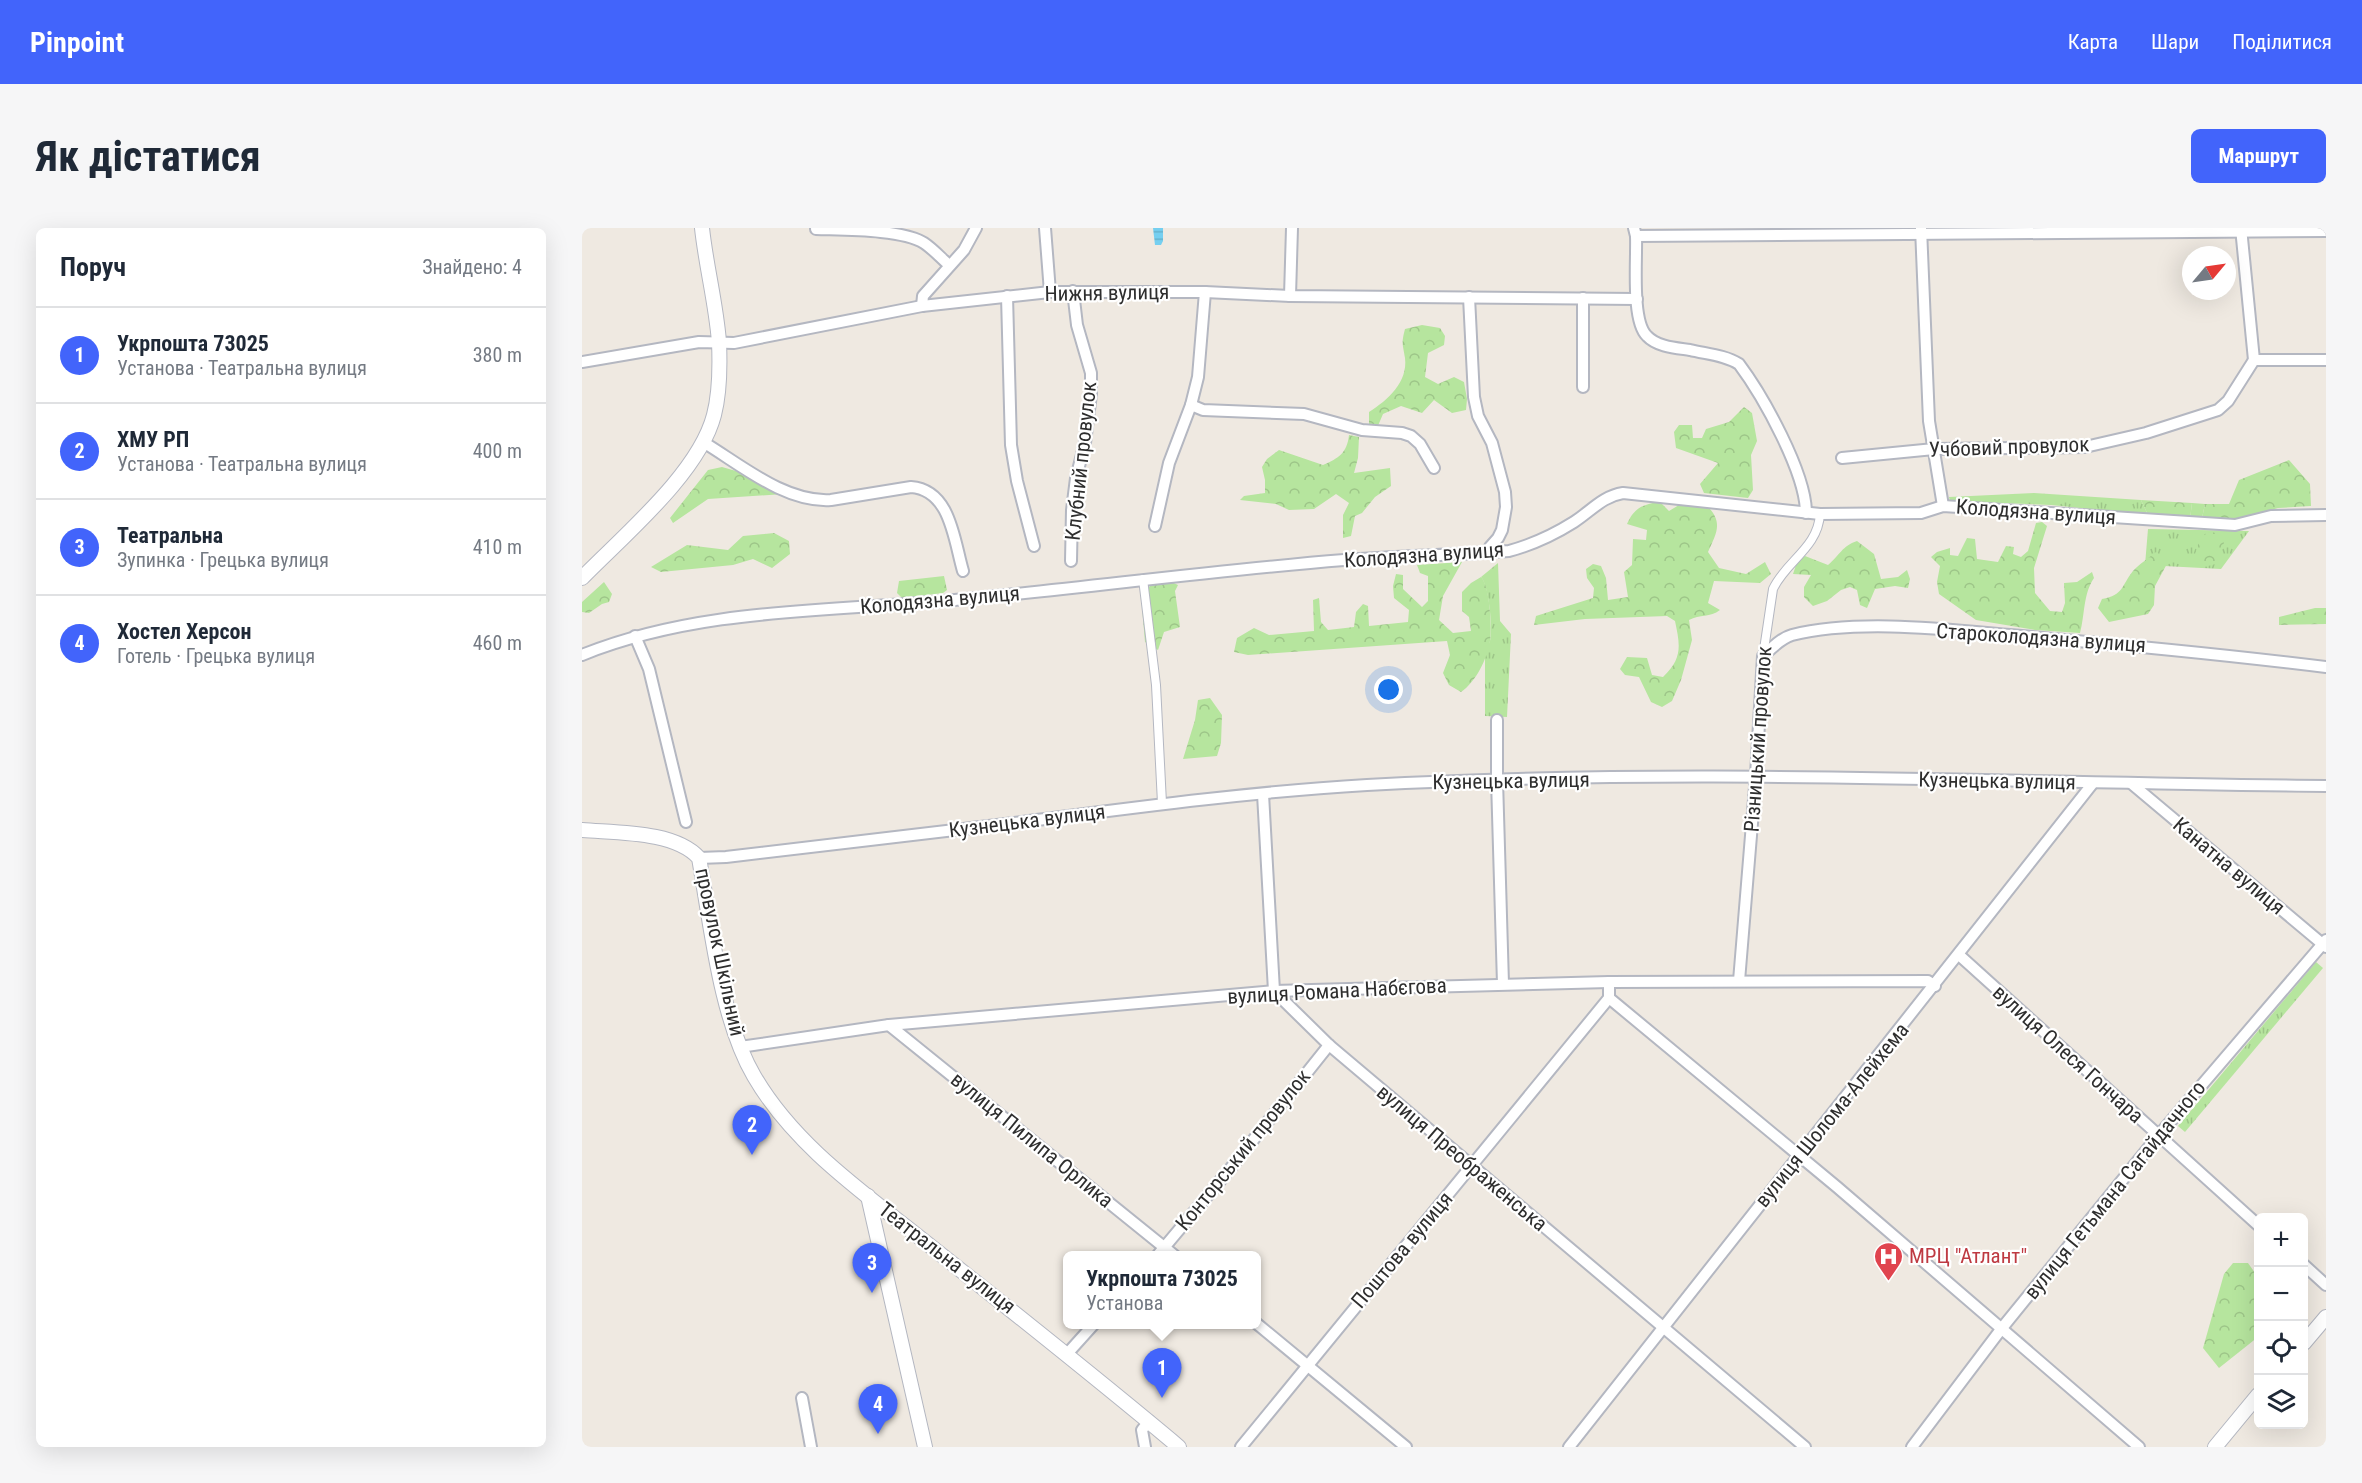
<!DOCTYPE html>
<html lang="uk">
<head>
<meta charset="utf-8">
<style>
  body { margin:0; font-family:"Roboto Condensed",sans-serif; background:#f6f6f7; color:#1f2937 }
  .controls { position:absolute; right:18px; bottom:18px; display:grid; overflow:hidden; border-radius:9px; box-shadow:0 6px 24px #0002 }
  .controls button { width:54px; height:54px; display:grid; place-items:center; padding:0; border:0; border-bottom:2px solid #e0e1e3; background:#fff; color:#1f2937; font:30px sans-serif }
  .compass { position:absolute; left:1600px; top:18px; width:54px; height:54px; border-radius:50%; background:#fff; box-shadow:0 6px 24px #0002; rotate:61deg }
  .you { position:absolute; left:807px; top:462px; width:21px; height:21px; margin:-15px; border:4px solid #fff; border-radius:50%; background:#1a73e8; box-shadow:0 0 0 9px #1a73e833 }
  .badge { display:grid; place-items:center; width:39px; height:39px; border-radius:50%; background:#4264fb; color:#fff; font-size:20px; font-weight:700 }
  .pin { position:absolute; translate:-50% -50px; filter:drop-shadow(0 2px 3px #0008) }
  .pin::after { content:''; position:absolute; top:32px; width:21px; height:18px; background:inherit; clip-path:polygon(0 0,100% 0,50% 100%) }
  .popup { position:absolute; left:481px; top:1023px; width:198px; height:78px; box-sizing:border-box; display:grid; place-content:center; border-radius:9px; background:#fff; filter:drop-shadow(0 2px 4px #0005); font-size:20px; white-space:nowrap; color:#747a83 }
  .popup b { font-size:22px; color:#1f2937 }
  .popup::after { content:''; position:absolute; left:50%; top:100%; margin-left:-12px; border:12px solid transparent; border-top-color:#fff }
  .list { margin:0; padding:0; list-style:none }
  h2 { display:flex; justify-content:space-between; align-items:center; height:78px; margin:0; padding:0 24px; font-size:26px }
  h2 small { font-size:20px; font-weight:400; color:#747a83 }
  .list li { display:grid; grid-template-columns:39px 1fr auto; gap:18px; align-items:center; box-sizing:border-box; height:96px; padding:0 24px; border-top:2px solid #e0e1e3 }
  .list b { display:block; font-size:22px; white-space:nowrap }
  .list p { margin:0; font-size:20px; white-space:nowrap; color:#747a83 }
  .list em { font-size:20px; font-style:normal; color:#747a83 }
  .icon { flex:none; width:33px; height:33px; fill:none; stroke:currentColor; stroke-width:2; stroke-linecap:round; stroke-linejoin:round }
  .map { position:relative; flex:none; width:1744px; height:1219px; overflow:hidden; border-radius:9px }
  header { display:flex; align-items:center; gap:36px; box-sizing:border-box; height:84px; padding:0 30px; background:#4264fb; color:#fff }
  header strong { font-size:28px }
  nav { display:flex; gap:33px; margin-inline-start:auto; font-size:21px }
  .intro { display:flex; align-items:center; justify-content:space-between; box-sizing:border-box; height:144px; padding:0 36px }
  h1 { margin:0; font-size:42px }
  .button { padding:15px 27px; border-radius:9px; background:#4264fb; color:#fff; font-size:21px; font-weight:700 }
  main { display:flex; gap:36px; padding:0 36px }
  aside { flex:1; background:#fff; border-radius:9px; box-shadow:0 6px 24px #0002 }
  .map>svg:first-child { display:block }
  .grass { fill:url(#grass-tufts) }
  .forest { fill:url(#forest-crowns) }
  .water { fill:url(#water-rules) }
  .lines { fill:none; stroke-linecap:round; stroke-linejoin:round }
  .pedestrian-casing { stroke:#b4b7c1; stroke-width:10 }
  .minor-casing { stroke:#b4b7c1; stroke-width:14 }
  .tertiary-casing { stroke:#b4b7c1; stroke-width:16 }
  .pedestrian { stroke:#fff; stroke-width:8 }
  .minor { stroke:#fff; stroke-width:10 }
  .tertiary { stroke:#fff; stroke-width:14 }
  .labels { text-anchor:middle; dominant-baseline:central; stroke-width:4.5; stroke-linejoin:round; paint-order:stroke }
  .street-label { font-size:21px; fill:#2e2e2e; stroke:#fff }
  .health-label { font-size:21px; fill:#be3a42; stroke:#fff; text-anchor:start }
</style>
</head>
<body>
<header>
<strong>Pinpoint</strong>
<nav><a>Карта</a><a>Шари</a><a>Поділитися</a></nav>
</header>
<div class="intro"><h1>Як дістатися</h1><a class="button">Маршрут</a></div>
<main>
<aside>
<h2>Поруч<small>Знайдено: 4</small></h2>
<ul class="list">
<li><span class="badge">1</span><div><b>Укрпошта 73025</b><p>Установа · Театральна вулиця</p></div><em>380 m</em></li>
<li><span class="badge">2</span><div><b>ХМУ РП</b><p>Установа · Театральна вулиця</p></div><em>400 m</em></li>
<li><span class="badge">3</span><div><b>Театральна</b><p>Зупинка · Грецька вулиця</p></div><em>410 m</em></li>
<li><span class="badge">4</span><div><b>Хостел Херсон</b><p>Готель · Грецька вулиця</p></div><em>460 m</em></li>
</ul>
</aside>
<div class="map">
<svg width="1744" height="1219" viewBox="0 0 1744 1219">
  <defs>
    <pattern id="grass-tufts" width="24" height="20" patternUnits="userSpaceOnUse" patternTransform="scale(1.5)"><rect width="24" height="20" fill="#b6e59e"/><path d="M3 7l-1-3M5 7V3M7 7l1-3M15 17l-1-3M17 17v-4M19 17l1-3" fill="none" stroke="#9dc588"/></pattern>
    <pattern id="forest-crowns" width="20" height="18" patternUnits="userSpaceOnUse" patternTransform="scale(1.5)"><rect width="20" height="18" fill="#b6e59e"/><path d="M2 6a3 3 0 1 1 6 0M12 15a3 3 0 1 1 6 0" fill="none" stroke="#9dc588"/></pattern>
    <pattern id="water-rules" width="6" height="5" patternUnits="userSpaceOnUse" patternTransform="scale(1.5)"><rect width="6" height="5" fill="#75cff0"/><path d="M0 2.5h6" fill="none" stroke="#66b2ce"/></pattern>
  </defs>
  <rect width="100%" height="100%" fill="#efe9e1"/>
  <!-- grass -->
  <g class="grass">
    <polygon points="1452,265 1559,272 1566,287 1469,277 1368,273 1367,269"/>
    <polygon points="1610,275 1623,276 1620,290 1608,291"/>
    <polygon points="1566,301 1667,303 1639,341 1563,337"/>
    <path d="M916,335l2,58 11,13 -4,83 -22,-1v-66c2,-3 4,-6 5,-9 3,-12 -1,-55 -9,-64z"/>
    <polygon points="1734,734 1741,740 1603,904 1596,898"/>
  </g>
  <!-- forest -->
  <g class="forest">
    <path d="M840,97l18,3 5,8 -1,9 -16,8 -3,24 13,7 16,-7 10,5 3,17 -1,11 -14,3 -18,-13 -12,13 -21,-7 -18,8 -6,14h-8v-16c19,-12 39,-30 36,-54 -2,-14 -4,-14 0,-29z"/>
    <polygon points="1162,179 1170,185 1175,213 1169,227 1171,262 1166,270 1122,265 1118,256 1136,235 1094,220 1092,204 1097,197 1110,197 1111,210 1120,210 1124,201 1147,194"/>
    <path d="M767,207l10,2 -1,21 -4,15 36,-5 1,18 -16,11 -13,16 -7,3 -4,20 -8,2v-23l6,-12 -13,-9 -22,15 -25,1 -13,-6 -36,-4 4,-4 21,-3v-13l-3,-13 5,-8 12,-9 44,15c16,-7 24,-12 26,-30z"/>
    <polygon points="1707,232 1728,256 1729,278 1696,280 1655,292 1620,290 1623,276 1647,276 1657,252"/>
    <polygon points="140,239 154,243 174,255 202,266 126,271 91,295 88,290 126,242"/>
    <polygon points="1559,272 1610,275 1608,291 1566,287"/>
    <path d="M1078,274l9,9 10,-6 28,1c17,16 9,28 1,46l11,16 27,6 19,-12 6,12 -11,9 -46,-2 -6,22 12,7c-10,8 -20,4 -31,10l3,20 -11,40 -9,21 -10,6 -11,-5 -12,-25 -14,-2 -5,-6 7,-12 20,1 5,17 11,2c20,-19 17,-32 12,-56l-8,-5 -82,3 -51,6 2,-9 57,-18 1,-10 -7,-10 -1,-9 7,-5 8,2 5,12 2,22 20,-3 -4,-25 8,-7 1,-26 13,1 1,-10 -20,-6c7,-16 16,-20 33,-22z"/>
    <path d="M1460,294l5,4 -13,42 1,25 15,18 12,1 3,-9 -1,-20 13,-1 15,-10 2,6c-11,16 -9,37 -14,55l-45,-3 -59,-10 -37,-26 -2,-12 3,-16 -9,-9 6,-5 13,-4v7l8,1 9,-18 8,1 2,20 21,3 8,-16 8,1 -1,7 8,3 7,-6 8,-28z"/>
    <polygon points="1627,304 1644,306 1637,335 1619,340 1612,330 1618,310"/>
    <polygon points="192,305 207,313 208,326 190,340 171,331 151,337 79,344 69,339 105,317 146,322 161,308"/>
    <path d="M1275,313l17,13 7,25 17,-2 9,-7 3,9 -2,9 -13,-2 -20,3 -8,19 -7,-3 -3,-15 -7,-3 -9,3 -14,11 -14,5 -9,-9v-10l7,-12 -18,-1 4,-12 8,-6 23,9c12,-10 14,-19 29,-24z"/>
    <path d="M1574,324l12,10 -13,24 -1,19 -6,9 -39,8 -11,-14 4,-9c22,-4 19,-13 31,-28 6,-7 16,-13 23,-19z"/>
    <path d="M880,334l-19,34 -4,24 14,13 18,-2 -2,-14 -7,-6v-19l9,-9 10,-6c9,9 11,51 9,64 -3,18 -14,41 -29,51l-12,-7 -6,-12 7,-18 -3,-14 -199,14 -14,-3 3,-14 17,-10 15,7 45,-4 -1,-31 6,-2 2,24 7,8 26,-3 2,-15 7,-8 5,2 1,20 39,-4 1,-12 -15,-12 -1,-12 3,-12 7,1v14l19,18 6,-6v-25l-8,-3 -3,-8z"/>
    <polygon points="362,348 365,362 361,365 320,370 315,365 317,353"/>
    <polygon points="587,353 596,357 593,363 598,399 582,404 576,422 563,414 559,367 571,355"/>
    <polygon points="22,354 30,366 27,374 20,376 7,385 0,384 0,374"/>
    <polygon points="1733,380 1744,380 1744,396 1697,397 1697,389"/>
    <polygon points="628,470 640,487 639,515 635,528 601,531 613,492 616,472"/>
    <polygon points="1651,1035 1666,1035 1676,1049 1676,1109 1637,1140 1621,1120 1642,1046"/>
  </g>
  <!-- water -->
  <polygon class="water" points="571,0 581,0 581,13 579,17 573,17"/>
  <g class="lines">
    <defs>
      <g id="pedestrian">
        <polyline points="561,351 574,457 580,575"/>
        <path d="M1181,428l10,-67c13,-28 45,-41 47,-75"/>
      </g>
      <g id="minor">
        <polyline points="463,0 468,64"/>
        <path d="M1052,0l2,8c1,23 -5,85 11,100 10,11 30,12 43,14 16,4 35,5 49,14 24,32 67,109 67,149"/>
        <polyline points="1339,0 1347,193 1361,278"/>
        <polyline points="1659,0 1672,132"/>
        <path d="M234,1c26,1 86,0 108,14 9,6 17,15 25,22"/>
        <polyline points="1054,8 1744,3"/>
        <polyline points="425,68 429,217 435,253 452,318"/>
        <polyline points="708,68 710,0"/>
        <polyline points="887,69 892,169 896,188 910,215 923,264 924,279 920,302 916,310 908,319 907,324"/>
        <polyline points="1001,70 1001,159"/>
        <polyline points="340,78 341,68 382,22 394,0"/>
        <polyline points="1672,132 1744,132"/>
        <polyline points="0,134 117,114 152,115 340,78 468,64 623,64 708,68 1055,71"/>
        <polyline points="609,177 621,182 722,186 780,202 820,205 829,208 838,216 852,240"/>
        <path d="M121,214c37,22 82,61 128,58l80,-13c40,3 43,54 52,84"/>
        <polyline points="1260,230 1352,221 1503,219 1564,205 1636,182 1646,173 1672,132"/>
        <polyline points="573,298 587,235 609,177 616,149 623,64"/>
        <polyline points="489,333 490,282 494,250 503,215 509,166 509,145 495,97 491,63"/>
        <polyline points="53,408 67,441 104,594"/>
        <path d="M0,427c121,-49 256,-43 384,-56 126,-12 252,-29 378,-39 55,-4 110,-5 165,-9 22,-6 46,-17 65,-29 17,-11 29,-26 49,-29l197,21 101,-1 22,-7 292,19 36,-9 55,-1"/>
        <polyline points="915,492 915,552 921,756"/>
        <polyline points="1550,556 1744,719"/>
        <polyline points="681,566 692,763 747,817 1223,1219"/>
        <path d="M117,630l27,-1c96,-12 192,-22 288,-34 117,-15 235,-31 353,-38 319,-18 639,-2 959,1"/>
        <polyline points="1377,727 1676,997"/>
        <path d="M1157,753l17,-206 7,-119c9,-8 18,-18 29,-21 65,-16 151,-6 218,0 105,9 211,19 316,32"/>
        <polyline points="1027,754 1027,770 1255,959 1557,1219"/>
        <polyline points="307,797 593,1028"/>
        <polyline points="158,819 307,797 692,763 1027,754 1346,753 1353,758"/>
        <polyline points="575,1028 648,941 747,817"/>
        <polyline points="1722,1037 1744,1057"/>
        <polyline points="674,1095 824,1219"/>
        <polyline points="485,1126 512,1096"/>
        <polyline points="220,1170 229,1219"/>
        <polyline points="563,1219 560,1202 567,1193"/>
        <polyline points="659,1219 1027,770"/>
        <polyline points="987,1219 1511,555"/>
        <polyline points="1330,1219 1420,1100 1577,907 1744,712"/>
      </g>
      <g id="tertiary">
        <path d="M0,350c42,-43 117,-105 132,-163 6,-23 6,-50 5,-73 -3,-39 -13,-76 -17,-114"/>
        <path d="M0,602c35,3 93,1 117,28 12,66 21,160 55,218 41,71 113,119 175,169 84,67 168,133 250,202"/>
        <polyline points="286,968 343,1219"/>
        <polyline points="1722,1115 1744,1089"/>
        <polyline points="1633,1219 1676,1167"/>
      </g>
    </defs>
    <!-- pedestrian casing -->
    <use href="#pedestrian" class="pedestrian-casing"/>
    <!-- minor casing -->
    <use href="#minor" class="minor-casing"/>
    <!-- tertiary casing -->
    <use href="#tertiary" class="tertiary-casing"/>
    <!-- pedestrian -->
    <use href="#pedestrian" class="pedestrian"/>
    <!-- minor -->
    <use href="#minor" class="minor"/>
    <!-- tertiary -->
    <use href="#tertiary" class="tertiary"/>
  </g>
  <!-- icons -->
  <defs>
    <symbol id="hospital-pin" viewBox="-11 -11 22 30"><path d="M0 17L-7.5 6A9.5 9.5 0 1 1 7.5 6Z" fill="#e0444e" stroke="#fff"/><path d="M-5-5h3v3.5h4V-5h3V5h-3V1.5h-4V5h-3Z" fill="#fff"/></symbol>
  </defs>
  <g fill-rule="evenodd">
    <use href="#hospital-pin" x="1290" y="1012" width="33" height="45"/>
  </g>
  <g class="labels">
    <!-- street labels -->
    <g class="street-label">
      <text transform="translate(525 65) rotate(-1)">Нижня вулиця</text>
      <text transform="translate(1427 219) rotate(-2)">Учбовий провулок</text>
      <text transform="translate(499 233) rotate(-84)">Клубний провулок</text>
      <text transform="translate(1454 284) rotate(4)">Колодязна вулиця</text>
      <text transform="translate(842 327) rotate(-4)">Колодязна вулиця</text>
      <text transform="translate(358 372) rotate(-5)">Колодязна вулиця</text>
      <text transform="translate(1459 410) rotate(4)">Староколодязна вулиця</text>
      <text transform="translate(1176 511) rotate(-86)">Різницький провулок</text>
      <text transform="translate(929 553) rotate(-1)">Кузнецька вулиця</text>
      <text transform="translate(1415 553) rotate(1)">Кузнецька вулиця</text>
      <text transform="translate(445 593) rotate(-7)">Кузнецька вулиця</text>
      <text transform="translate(1647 638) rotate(40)">Канатна вулиця</text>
      <text transform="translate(138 724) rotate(78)">провулок Шкільний</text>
      <text transform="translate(755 763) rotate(-3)">вулиця Романа Набєгова</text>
      <text transform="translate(1486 826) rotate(42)">вулиця Олеся Гончара</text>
      <text transform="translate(1250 887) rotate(-51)">вулиця Шолома-Алейхема</text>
      <text transform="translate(450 912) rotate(39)">вулиця Пилипа Орлика</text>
      <text transform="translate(661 922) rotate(-51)">Конторський провулок</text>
      <text transform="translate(880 930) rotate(40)">вулиця Преображенська</text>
      <text transform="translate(1533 962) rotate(-51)">вулиця Гетьмана Сагайдачного</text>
      <text transform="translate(820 1022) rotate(-50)">Поштова вулиця</text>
      <text transform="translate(365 1030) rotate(38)">Театральна вулиця</text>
    </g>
    <!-- health labels -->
    <g class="health-label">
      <text x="1327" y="1028">МРЦ "Атлант"</text>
    </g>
  </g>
</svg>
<div class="controls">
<button>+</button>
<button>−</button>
<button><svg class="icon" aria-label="locate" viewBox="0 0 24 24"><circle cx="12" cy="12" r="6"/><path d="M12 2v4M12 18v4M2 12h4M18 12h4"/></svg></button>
<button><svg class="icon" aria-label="layers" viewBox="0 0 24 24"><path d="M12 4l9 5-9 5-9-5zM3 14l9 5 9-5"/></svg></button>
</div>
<svg class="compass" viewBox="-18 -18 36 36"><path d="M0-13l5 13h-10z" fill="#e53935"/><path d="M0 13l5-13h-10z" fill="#747a83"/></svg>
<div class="you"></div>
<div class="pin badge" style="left:580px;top:1170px">1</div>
<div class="popup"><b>Укрпошта 73025</b>Установа</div>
<div class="pin badge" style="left:170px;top:927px">2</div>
<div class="pin badge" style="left:290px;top:1065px">3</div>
<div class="pin badge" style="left:296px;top:1206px">4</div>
</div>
</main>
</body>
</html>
